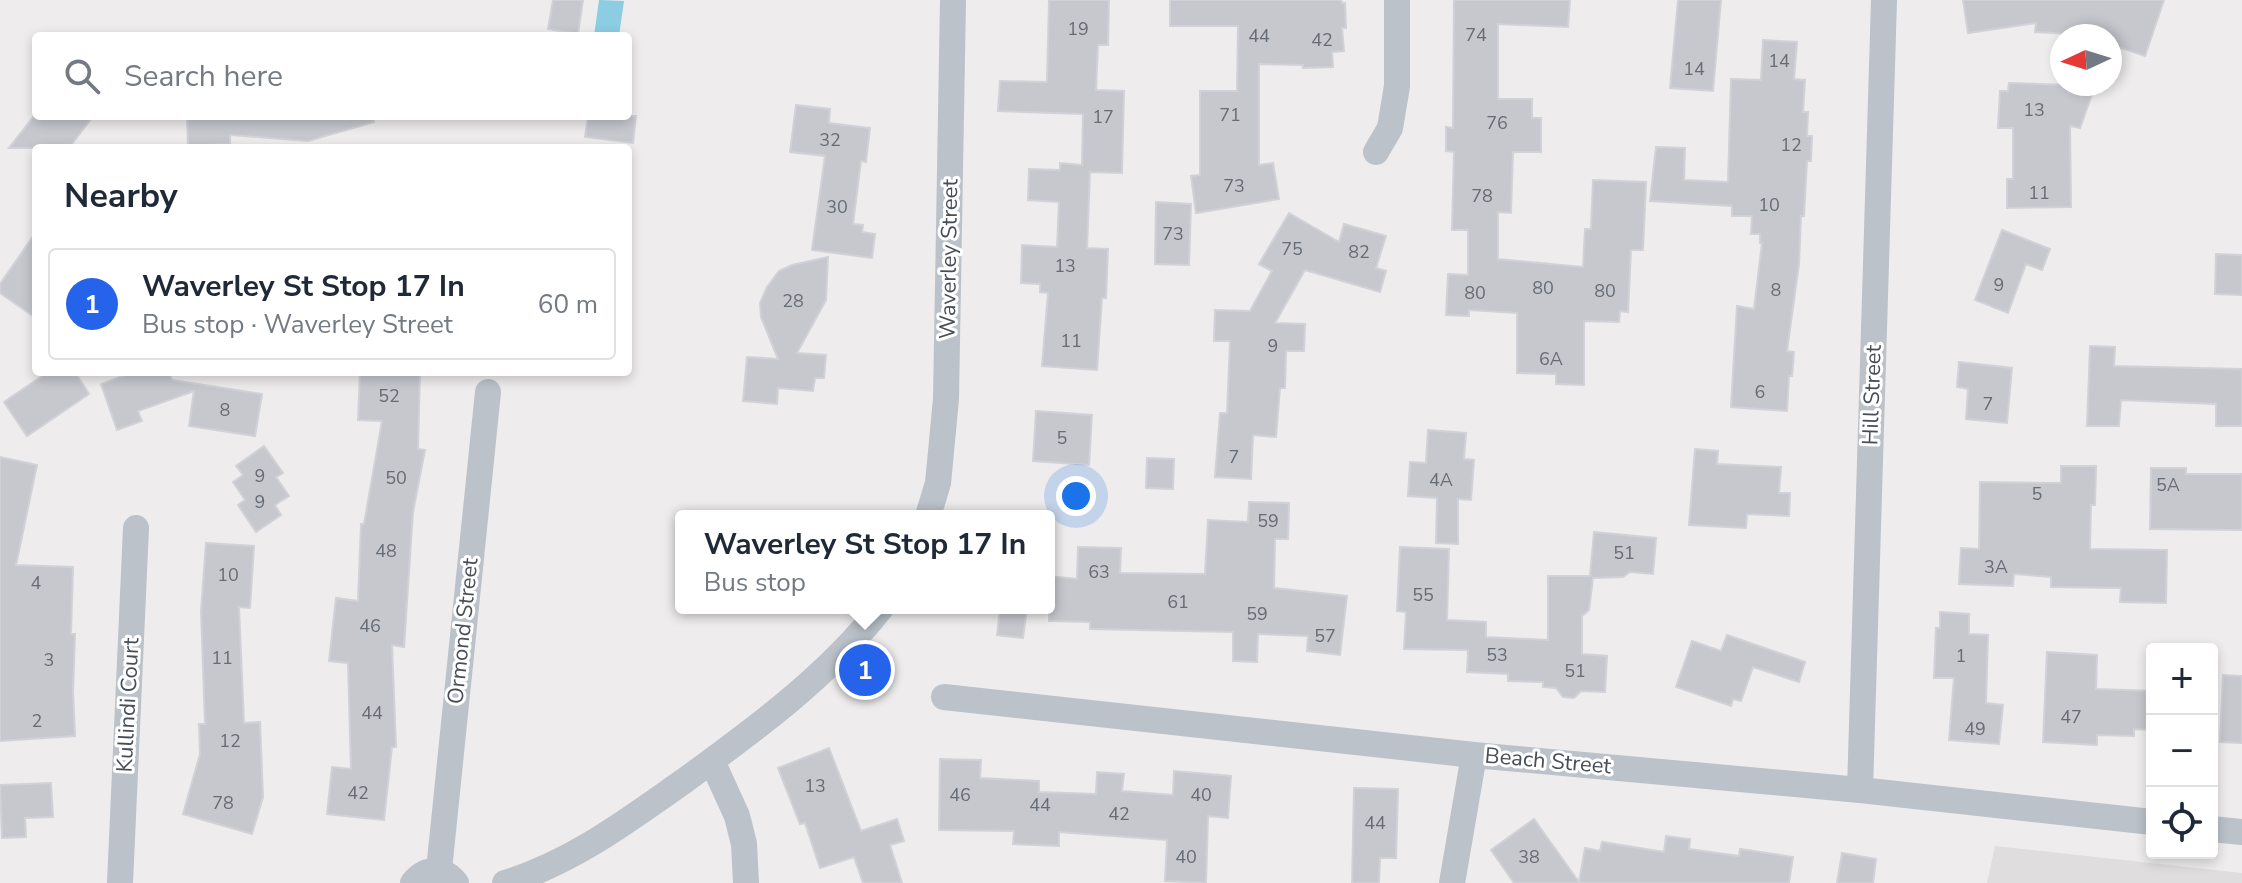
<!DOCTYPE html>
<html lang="en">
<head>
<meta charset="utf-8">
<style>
  body { margin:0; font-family:"Nunito Sans",sans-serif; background:#f6f6f7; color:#1f2937 }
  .controls { position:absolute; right:24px; bottom:24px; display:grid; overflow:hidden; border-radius:8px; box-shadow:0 4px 12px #0003 }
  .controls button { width:72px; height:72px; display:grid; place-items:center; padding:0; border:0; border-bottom:2px solid #e0e1e3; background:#fff; color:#1f2937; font:40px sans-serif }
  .compass { position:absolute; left:2050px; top:24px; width:72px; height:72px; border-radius:50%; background:#fff; box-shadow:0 4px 12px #0003; rotate:266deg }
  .you { position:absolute; left:1076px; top:496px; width:28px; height:28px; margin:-20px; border:6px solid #fff; border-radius:50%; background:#1a73e8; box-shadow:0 0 0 12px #1a73e833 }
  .badge { display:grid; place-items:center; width:52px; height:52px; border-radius:50%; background:#2563eb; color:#fff; font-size:26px; font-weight:700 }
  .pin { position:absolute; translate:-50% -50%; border:4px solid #fff; box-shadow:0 2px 8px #0006 }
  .popup { position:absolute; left:675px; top:510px; width:380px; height:104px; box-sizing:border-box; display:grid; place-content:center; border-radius:8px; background:#fff; filter:drop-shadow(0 2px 6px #0005); font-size:26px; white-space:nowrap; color:#747a83 }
  .popup b { font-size:30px; color:#1f2937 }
  .popup::after { content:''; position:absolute; left:50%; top:100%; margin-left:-16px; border:16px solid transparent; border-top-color:#fff }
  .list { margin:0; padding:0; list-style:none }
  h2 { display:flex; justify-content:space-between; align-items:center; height:104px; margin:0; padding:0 32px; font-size:34px }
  h2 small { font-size:26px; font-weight:400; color:#747a83 }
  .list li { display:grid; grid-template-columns:52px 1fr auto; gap:24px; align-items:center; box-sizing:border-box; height:112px; margin:0 16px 16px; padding:0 16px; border:2px solid #e0e1e3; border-radius:8px }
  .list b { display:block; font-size:30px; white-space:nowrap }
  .list p { margin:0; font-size:26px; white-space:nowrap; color:#747a83 }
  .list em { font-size:26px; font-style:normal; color:#747a83 }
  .icon { flex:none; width:44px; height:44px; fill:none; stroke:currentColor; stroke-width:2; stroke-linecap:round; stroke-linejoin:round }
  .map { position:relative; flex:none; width:2242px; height:883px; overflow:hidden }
  .search { position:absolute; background:#fff; box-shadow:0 4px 12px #0003; left:32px; top:32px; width:600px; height:88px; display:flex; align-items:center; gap:20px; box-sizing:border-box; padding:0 28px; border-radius:8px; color:#747a83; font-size:30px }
  .panel { position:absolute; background:#fff; box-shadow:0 4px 12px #0003; left:32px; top:144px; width:600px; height:232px; border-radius:8px }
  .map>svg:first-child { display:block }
  .education { fill:#dfdddd }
  .water { fill:#8ccde4 }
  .building { fill:#c7c8ce; stroke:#d0d2d7; stroke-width:2 }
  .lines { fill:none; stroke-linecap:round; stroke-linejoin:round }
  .street { stroke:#bbc2ca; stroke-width:26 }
  .labels { text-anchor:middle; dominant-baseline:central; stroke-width:6; stroke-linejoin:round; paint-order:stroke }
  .number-label { font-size:18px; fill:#666c75 }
  .street-label { font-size:22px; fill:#464e57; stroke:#fff }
</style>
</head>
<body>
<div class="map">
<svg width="2242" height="883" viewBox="0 0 2242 883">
  <rect width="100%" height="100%" fill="#eeecec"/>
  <!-- education -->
  <polygon class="education" points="1995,846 2242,873 2242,883 1987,883"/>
  <!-- water -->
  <polygon class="water" points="599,0 624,1 619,36 594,36"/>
  <!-- building -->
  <g class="building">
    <polygon points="553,0 583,0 578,34 548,29"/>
    <polygon points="1049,0 1109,0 1108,45 1098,45 1096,90 1124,91 1122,173 1090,172 1087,248 1108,249 1106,298 1102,298 1097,370 1042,366 1048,293 1040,292 1040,284 1021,283 1022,245 1057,247 1059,202 1028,200 1029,169 1060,170 1060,163 1082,165 1083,114 998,111 1000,81 1047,82"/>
    <polygon points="1170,0 1341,0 1342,3 1345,3 1346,28 1342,28 1344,51 1332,52 1333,67 1303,68 1303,65 1259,64 1259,165 1273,163 1279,199 1196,213 1191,176 1200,175 1200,91 1237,91 1238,26 1170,26"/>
    <polygon points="1454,0 1570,0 1568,27 1498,24 1498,99 1532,99 1532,118 1541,118 1541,152 1513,152 1511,213 1498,212 1498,259 1583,267 1585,229 1591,229 1593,180 1646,182 1643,250 1631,250 1628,312 1620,311 1619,322 1584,321 1584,385 1556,384 1556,374 1517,373 1517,313 1469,310 1469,316 1446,315 1448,274 1468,275 1468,230 1452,230 1454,152 1446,151 1446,127 1453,128"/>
    <polygon points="1678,0 1721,0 1713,91 1670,88"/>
    <polygon points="1963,0 2164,0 2145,56 2110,44 2110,36 2035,32 2036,23 1968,33"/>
    <polygon points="1763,40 1797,42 1794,79 1805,80 1803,112 1808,112 1807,136 1812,136 1811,161 1807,161 1804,216 1801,216 1799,264 1787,351 1794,352 1792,376 1789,376 1787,411 1731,407 1737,306 1754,309 1762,243 1760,243 1760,234 1751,234 1752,216 1732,216 1732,206 1650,201 1656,147 1685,148 1684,180 1728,182 1731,79 1761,80"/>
    <polygon points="2009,83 2095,86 2080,128 2070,126 2071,207 2007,208 2007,179 2013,179 2013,128 1998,128 2000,91 2008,91"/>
    <polygon points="796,105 830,109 829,123 870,128 866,162 861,161 853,224 863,225 862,232 875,234 872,258 812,250 825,156 790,152"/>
    <polygon points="34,116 93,116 69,148 9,148"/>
    <polygon points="187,116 373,116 374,122 308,141 230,135 230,144 188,146"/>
    <polygon points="588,116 636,116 633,143 585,137"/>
    <polygon points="1156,202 1191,204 1189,265 1155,264"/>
    <polygon points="1289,213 1339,242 1344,224 1386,236 1376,268 1386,271 1380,292 1305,270 1275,323 1305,324 1304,351 1286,351 1285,388 1280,388 1276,437 1253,435 1251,479 1215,477 1220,413 1227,413 1230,341 1214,341 1215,310 1250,311 1272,271 1259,264"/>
    <polygon points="2002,230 2050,249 2042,270 2026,264 2008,313 1975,300"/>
    <polygon points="36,232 36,318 0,293 0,284"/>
    <polygon points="2216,254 2242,255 2242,295 2215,294"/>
    <polygon points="828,257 826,300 797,353 826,355 824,378 815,378 813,391 778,388 777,404 743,401 747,357 778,359 761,317 760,303 767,287 779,271 792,265"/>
    <polygon points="2090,346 2115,347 2114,366 2242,369 2242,426 2216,426 2216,404 2121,400 2119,426 2087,426"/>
    <polygon points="1959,362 2012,368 2007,423 1966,419 1968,389 1957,387"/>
    <polygon points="48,372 75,372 89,394 27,436 4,402"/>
    <polygon points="134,372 169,372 172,380 262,394 255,436 189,426 194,391 138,411 142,421 117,430 101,384"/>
    <polygon points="360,372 420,372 418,449 425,450 413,512 404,647 392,645 396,747 392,747 384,820 327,814 332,767 351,769 348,663 329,661 336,598 358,601 361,524 364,524 382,421 358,420"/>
    <polygon points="1036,411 1092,415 1089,465 1033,461"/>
    <polygon points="1428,430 1466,433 1464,459 1474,460 1471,500 1458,499 1458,544 1436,543 1437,498 1408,496 1410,462 1426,463"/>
    <polygon points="264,446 283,473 276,477 289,496 275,505 281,515 256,532 238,505 245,500 233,482 243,475 236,466"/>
    <polygon points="1695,449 1718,451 1717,464 1781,467 1779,493 1790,493 1789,516 1747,514 1746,528 1689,525"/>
    <polygon points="0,457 37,465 16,565 73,567 71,634 75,634 73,692 75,736 0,741"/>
    <polygon points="1147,458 1174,459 1173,489 1146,488"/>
    <polygon points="2061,466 2096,466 2095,505 2091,505 2090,549 2167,550 2166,603 2120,602 2121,588 2051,587 2051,577 2014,574 2013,586 1959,584 1961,548 1979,549 1980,482 2061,483"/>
    <polygon points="2151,468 2186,468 2186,474 2242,474 2242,530 2150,529"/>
    <polygon points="1249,502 1289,503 1288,539 1275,539 1274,588 1347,596 1340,655 1307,651 1308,636 1258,634 1257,662 1233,661 1233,632 1090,629 1090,622 1049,621 1049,576 1077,579 1078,547 1121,548 1120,573 1205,574 1208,520 1248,522"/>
    <polygon points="1594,532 1656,538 1653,574 1630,572 1623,577 1593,578 1589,610 1582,616 1582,654 1607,656 1605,692 1581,691 1574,698 1563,697 1556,688 1543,687 1543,682 1508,681 1508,674 1467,672 1468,650 1404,649 1406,612 1397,611 1400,547 1449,549 1447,620 1486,622 1486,637 1548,640 1548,576 1590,576"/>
    <polygon points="206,543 254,546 250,608 239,607 244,723 260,722 263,797 252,834 183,814 200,754 199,724 205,724 201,611"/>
    <polygon points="1000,608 1027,608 1023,638 997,635"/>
    <polygon points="1940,612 1969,614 1969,634 1988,635 1986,703 2003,705 1999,744 1949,740 1954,678 1934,678 1936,628 1940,628"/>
    <polygon points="1727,635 1805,662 1799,682 1753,667 1741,701 1733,699 1731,706 1676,687 1692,641 1721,651"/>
    <polygon points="2047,652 2097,655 2096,689 2152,691 2152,730 2134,729 2134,736 2097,735 2097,745 2043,742"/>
    <polygon points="2223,675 2242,676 2242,743 2220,742"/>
    <polygon points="829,748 861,831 897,819 904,841 890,845 902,883 863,883 854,857 820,868 805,823 800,824 778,768"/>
    <polygon points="940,759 981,760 980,778 1039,781 1039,792 1096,794 1097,772 1124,774 1122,791 1173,795 1174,771 1231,776 1228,818 1208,816 1206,883 1165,881 1167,840 1059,832 1059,846 1013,844 1014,831 939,830"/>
    <polygon points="51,783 53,817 25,818 26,837 2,838 0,785"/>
    <polygon points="1354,788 1398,789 1396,858 1380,858 1379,883 1352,883"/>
    <polygon points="1534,819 1579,882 1585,848 1600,851 1602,842 1664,852 1666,836 1690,839 1689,849 1739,856 1740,849 1793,857 1789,883 1514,883 1491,850"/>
    <polygon points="1842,853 1876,859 1873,883 1837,883"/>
  </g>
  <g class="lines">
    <!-- street -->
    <g class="street">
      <polyline points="1376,152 1390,128 1397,86 1397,0"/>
      <polyline points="928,516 938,483 946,399 953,0"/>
      <polyline points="944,697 1474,755 1860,790 2152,822"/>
      <polyline points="712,761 737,816 744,844 746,883"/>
      <polyline points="1860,790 1884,0"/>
      <polyline points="2212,829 2242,832"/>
      <polyline points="439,870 488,392"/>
      <polyline points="120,883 136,528"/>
      <path d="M413,883c13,-16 30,-16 43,0"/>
      <path d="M505,883c68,-21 122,-62 179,-102 70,-51 143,-104 197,-173"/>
      <polyline points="1452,883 1474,755"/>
    </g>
  </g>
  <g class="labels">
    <!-- number labels -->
    <g class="number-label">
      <text x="1078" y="29">19</text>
      <text x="1476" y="35">74</text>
      <text x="1259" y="36">44</text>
      <text x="1322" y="40">42</text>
      <text x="1779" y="61">14</text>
      <text x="1694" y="69">14</text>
      <text x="2034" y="110">13</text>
      <text x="1230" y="115">71</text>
      <text x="1103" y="117">17</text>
      <text x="1497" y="123">76</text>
      <text x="830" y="140">32</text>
      <text x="1791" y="145">12</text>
      <text x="1234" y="186">73</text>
      <text x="2039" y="193">11</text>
      <text x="1482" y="196">78</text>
      <text x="1769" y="205">10</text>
      <text x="837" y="207">30</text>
      <text x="1173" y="234">73</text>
      <text x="1292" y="249">75</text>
      <text x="1359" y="252">82</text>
      <text x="1065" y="266">13</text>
      <text x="1999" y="285">9</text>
      <text x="1543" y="288">80</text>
      <text x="1776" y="290">8</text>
      <text x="1605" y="291">80</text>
      <text x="1475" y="293">80</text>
      <text x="793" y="301">28</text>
      <text x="1071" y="341">11</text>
      <text x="1273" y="346">9</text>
      <text x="1551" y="359">6A</text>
      <text x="1760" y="392">6</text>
      <text x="389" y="396">52</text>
      <text x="1988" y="404">7</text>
      <text x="225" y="410">8</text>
      <text x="1062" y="438">5</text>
      <text x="1234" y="457">7</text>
      <text x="260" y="476">9</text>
      <text x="396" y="478">50</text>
      <text x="1441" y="480">4A</text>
      <text x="2168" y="485">5A</text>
      <text x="2037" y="494">5</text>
      <text x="260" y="502">9</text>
      <text x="1268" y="521">59</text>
      <text x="386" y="551">48</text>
      <text x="1624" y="553">51</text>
      <text x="1996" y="567">3A</text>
      <text x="1099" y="572">63</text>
      <text x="228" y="575">10</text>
      <text x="36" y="583">4</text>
      <text x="1423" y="595">55</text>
      <text x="1178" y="602">61</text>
      <text x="1257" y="614">59</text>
      <text x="370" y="626">46</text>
      <text x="1325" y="636">57</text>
      <text x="1497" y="655">53</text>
      <text x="1961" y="656">1</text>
      <text x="222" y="658">11</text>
      <text x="49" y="660">3</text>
      <text x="1575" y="671">51</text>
      <text x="372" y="713">44</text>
      <text x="2071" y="717">47</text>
      <text x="37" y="721">2</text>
      <text x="1975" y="729">49</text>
      <text x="230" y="741">12</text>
      <text x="815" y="786">13</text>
      <text x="358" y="793">42</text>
      <text x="960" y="795">46</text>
      <text x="1201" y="795">40</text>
      <text x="223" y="803">78</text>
      <text x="1040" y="805">44</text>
      <text x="1119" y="814">42</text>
      <text x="1375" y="823">44</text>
      <text x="1186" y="857">40</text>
      <text x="1529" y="857">38</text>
    </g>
    <!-- street labels -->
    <g class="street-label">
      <text transform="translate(949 259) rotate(-89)">Waverley Street</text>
      <text transform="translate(1872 395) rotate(-88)">Hill Street</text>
      <text transform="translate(463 631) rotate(-84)">Ormond Street</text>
      <text transform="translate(128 705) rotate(-87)">Kullindi Court</text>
      <text transform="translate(1548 761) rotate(5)">Beach Street</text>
    </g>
  </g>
</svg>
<div class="controls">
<button>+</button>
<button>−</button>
<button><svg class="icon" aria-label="locate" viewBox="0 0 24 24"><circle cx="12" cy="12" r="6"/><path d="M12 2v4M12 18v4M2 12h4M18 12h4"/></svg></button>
</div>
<svg class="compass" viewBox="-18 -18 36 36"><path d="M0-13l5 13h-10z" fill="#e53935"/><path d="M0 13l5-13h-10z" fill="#747a83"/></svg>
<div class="you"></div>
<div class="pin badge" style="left:865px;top:670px">1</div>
<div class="popup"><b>Waverley St Stop 17 In</b>Bus stop</div>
<div class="search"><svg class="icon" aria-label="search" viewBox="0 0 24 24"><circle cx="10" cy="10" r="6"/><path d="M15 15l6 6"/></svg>Search here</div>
<section class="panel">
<h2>Nearby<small></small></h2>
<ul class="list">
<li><span class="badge">1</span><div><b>Waverley St Stop 17 In</b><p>Bus stop · Waverley Street</p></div><em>60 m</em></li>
</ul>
</section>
</div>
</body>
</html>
